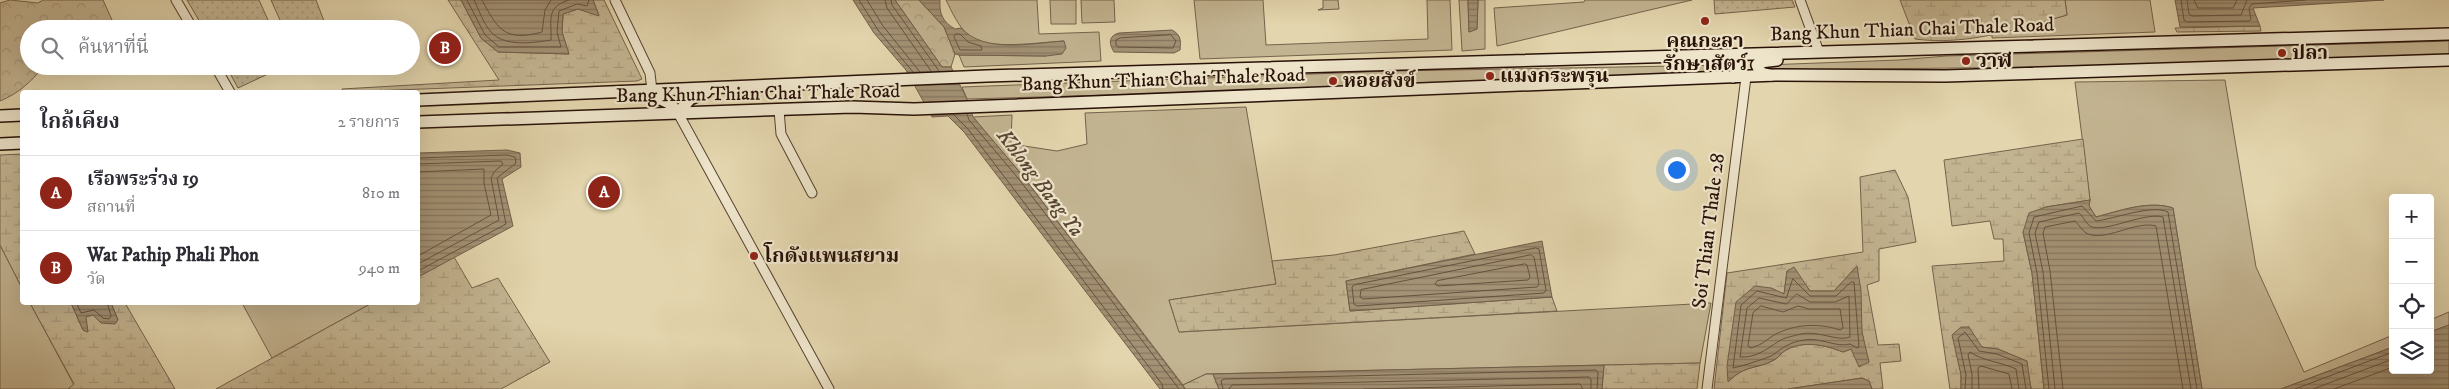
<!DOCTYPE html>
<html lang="th">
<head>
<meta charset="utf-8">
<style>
  body { margin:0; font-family:"IM FELL DW Pica","Noto Serif Thai",serif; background:#f2f2f3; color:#2b2b33 }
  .controls { position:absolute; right:15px; bottom:15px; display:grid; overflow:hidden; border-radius:5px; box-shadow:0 5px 20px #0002 }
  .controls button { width:45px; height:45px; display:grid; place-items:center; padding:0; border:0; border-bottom:1px solid #e1e1e2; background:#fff; color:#2b2b33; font:25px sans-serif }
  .you { position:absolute; left:1676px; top:169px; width:18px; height:18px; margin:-12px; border:4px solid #fff; border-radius:50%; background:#1a73e8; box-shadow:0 0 0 8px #1a73e833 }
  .badge { display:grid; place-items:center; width:32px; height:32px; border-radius:50%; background:#8f2418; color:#fff; font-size:16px; font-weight:700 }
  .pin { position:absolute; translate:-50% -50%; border:2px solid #fff; box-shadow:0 1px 5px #0006 }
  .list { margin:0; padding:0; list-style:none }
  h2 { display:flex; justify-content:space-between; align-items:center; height:65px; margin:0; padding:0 20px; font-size:21px }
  h2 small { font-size:16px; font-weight:400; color:#7c7c81 }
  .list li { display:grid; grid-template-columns:32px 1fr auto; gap:15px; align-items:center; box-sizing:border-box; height:75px; padding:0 20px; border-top:1px solid #e1e1e2 }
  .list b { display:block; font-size:19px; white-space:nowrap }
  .list p { margin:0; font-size:16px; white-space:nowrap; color:#7c7c81 }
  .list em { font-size:16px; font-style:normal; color:#7c7c81 }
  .icon { flex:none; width:28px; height:28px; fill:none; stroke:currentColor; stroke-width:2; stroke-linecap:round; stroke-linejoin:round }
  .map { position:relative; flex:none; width:2449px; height:389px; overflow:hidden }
  .search { position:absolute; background:#fff; box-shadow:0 5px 20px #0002; left:20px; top:20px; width:400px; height:55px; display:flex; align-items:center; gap:12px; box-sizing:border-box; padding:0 18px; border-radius:28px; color:#7c7c81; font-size:19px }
  .panel { position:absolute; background:#fff; box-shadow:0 5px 20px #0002; left:20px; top:90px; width:400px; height:215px; border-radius:5px }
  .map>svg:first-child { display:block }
  .grass { fill:#c3b491; stroke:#76624c }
  .forest { fill:url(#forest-crowns); stroke:#76624c }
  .wetland { fill:url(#wetland-marsh); stroke:#76624c; fill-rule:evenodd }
  .park { fill:url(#park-dots); stroke:#76624c }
  .water { fill:url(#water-rules); stroke:#725e49 }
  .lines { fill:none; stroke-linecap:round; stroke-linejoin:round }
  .shore { stroke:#66523e; stroke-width:1 }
  .minor-casing { stroke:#574230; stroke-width:11 }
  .secondary-casing { stroke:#281107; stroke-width:14 }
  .minor { stroke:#ede4ca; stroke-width:9 }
  .secondary { stroke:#ede4ca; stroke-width:11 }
  .poi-dot { fill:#8f2418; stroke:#ede4ca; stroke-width:2 }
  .labels { text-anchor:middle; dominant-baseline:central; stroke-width:4.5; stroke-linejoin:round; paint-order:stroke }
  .street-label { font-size:20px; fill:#281107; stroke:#ede4ca }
  .poi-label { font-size:20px; font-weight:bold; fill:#281107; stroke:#ede4ca; text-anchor:start }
  .water-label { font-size:21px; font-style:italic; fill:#594533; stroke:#ede4ca }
</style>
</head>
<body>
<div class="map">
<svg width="2449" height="389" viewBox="0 0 2449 389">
  <defs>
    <pattern id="forest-crowns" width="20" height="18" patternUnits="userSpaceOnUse" patternTransform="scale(1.25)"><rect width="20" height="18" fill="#c3b491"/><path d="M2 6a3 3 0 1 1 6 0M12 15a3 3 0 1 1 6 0" fill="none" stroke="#a89a7c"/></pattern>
    <pattern id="wetland-marsh" width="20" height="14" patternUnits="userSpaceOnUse" patternTransform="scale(1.25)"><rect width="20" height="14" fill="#c3b491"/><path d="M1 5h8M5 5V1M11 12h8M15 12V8" fill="none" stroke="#a89a7c"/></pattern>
    <pattern id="park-dots" width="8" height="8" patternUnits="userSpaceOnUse" patternTransform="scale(1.25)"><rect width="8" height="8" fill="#c3b491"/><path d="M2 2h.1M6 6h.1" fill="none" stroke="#a89a7c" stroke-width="1.8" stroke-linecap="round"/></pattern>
    <pattern id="water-rules" width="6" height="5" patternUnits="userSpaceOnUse" patternTransform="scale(1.25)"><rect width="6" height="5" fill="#a39275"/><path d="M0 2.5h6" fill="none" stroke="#85765e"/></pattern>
  </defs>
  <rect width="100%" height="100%" fill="#e3d5ad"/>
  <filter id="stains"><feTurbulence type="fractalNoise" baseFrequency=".004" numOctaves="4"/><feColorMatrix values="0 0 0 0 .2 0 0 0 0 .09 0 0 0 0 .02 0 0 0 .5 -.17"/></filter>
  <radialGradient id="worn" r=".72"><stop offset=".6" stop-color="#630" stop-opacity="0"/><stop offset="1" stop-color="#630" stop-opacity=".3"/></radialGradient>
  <!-- grass -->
  <g class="grass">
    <path d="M946,0h91l2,34 60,-2 2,29 -137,6 -5,-12 87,1 18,-15c-22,1 -79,10 -95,-5 -11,-10 -17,-24 -23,-36z"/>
    <polygon points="1050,0 1076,0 1076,24 1051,24"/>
    <polygon points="1081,0 1114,0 1115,22 1082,23"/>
    <polygon points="1194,0 1263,0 1266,45 1428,39 1427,0 1450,0 1452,50 1200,59"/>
    <polygon points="1323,0 1338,0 1339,9 1318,10 1323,8"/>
    <polygon points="1459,0 1468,0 1469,32 1477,29 1478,0 1485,0 1485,49 1462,51"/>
    <polygon points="1585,0 1692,0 1497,46 1494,8 1584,2"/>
    <polygon points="2065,0 2150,0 2155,32 1992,38 1992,35 2067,15"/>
    <polygon points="2449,41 2449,56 2051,67 1764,70 1763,67 1765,65 1899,60 1946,56"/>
    <polygon points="1733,65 1735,71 1287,90 967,99 962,87 1393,71"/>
    <path d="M2225,80l31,187 48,105 89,-37v12l-112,42h-79l-29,-181c-24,-8 -54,3 -77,9l-7,-11 1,-6 -15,-118z"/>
    <polygon points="1246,107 1276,284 1169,300 1179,332 1711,303 1700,363 1206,374 1183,385 1022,175 973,117 1012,115 1011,144 1057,151 1087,144 1085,113"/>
    <polygon points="0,245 22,288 22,302 30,303 74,385 68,389 0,389"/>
    <polygon points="242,303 372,303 272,358"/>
    <polygon points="2449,312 2449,325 2430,332 2430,320"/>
  </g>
  <!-- forest -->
  <g class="forest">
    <path d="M10,0l28,3 5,-3h60l9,20 -18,9 -16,-9 -19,9h-30v37h15c-12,15 -26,28 -44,35v-98z"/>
    <polygon points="895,0 919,0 944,27 955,54 951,67 942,67"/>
  </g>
  <!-- wetland -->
  <g class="wetland">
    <polygon points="448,0 461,0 481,38 498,52 569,54 562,32 563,14 578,9 599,15 593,0 604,0 642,79 637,81 343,92 342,89 499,80"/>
    <path d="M1900,0h165l2,15c-49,14 -101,31 -152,24z"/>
    <polygon points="2260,26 2261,31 2177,32 2175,28"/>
    <polygon points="2083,139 2090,200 2046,207 2023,232 2032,273 2044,389 2031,389 2026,361 1998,349 1981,347 1961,375 1961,389 1950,389 1932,266 2004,261 2003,239 1994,239 1990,221 1952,226 1944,160"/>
    <polygon points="22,154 22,288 0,245 0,155"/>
    <path d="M1895,170l13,27 8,45 -37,7v32l-12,4 11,60 21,-1 2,17 -21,2 3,26h-11l-3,-8 -7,-3 -74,11h-74l13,-116 136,-21 -3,-75zM1856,267l6,65 6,30 -17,-13 -8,3c-18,-7 -39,-12 -57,-2 -5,2 -7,8 -12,10 -18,10 -28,4 -45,21l42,-93 13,6 3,-23 12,6 11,14h24z"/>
    <polygon points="1464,231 1475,254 1346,281 1350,311 1552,297 1557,311 1179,332 1169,300 1276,284 1272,261 1334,255"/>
    <polygon points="454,257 472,288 498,278 550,362 501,389 216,389 372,303 418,302 418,277"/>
    <polygon points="30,303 71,303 83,330 88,332 85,317 93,314 118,320 111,303 125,303 175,389 68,389 74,384"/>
    <polygon points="1700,363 1697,389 1602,389 1604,365"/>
    <polygon points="1206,374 1213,374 1219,389 1185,389 1183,385"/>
  </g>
  <!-- park -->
  <g class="park">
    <polygon points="187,0 259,0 272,29 204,29"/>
    <polygon points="271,0 316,0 327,29 284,29"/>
    <polygon points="1714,0 1792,0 1795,7 1715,14"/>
    <polygon points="226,66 285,66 238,88"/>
    <polygon points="302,66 330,66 324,72"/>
  </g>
  <!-- water -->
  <g class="water">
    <polygon points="461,0 593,0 599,16 578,9 563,14 562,32 569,54 498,52 481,38"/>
    <polygon points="853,0 895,0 942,67 951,67 967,99 973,117 1022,175 1185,389 1160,389 964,132 948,116 932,117 906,70 874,33"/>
    <path d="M919,0h21c-1,14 3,22 15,29l6,-1c24,26 71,15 103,13l2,7 -4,6 -16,2 -87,-1 -4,-1 -11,-27z"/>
    <polygon points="1468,0 1478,0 1477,29 1469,32"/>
    <polygon points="2175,0 2384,0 2253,8 2260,26 2180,27"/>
    <path d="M1172,30c9,5 9,10 8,20l-6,3 -60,-1c-5,-8 -6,-16 5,-19z"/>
    <polygon points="507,150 520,153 521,167 502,179 513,226 418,277 418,153"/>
    <path d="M2090,200l-1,6 7,11c23,-6 53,-17 77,-9l29,181h-158l-12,-116 -9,-41 6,-19 17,-6z"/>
    <polygon points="1542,241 1552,297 1350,311 1346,281"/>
    <path d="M1857,266l4,25 1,41 7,30 -10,5 -8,-18 -8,3c-18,-7 -39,-12 -57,-2 -5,3 -8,8 -12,10 -19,10 -28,4 -46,22l-1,-16 9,-64 19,-16 16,2 13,6 3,-23 7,-4 16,24h24z"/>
    <polygon points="71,303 111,303 118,320 115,324 101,323 93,315 86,317 88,332 83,330"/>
    <polygon points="2449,325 2449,389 2281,389 2393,347 2393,370 2430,370 2430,332"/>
    <polygon points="1961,327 1969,327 1982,347 1998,349 2027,361 2031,389 1961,389 1961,375 1952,335"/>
    <polygon points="1604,365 1602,389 1219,389 1213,374"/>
    <polygon points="1862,378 1869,381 1872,389 1788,389"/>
  </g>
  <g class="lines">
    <!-- shore -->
    <g class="shore">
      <polyline points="467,0 485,35 499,47 561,47 557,32 559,11 577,4 587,6 589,0"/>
      <path d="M474,0c5,10 9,23 17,32 13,15 42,11 60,8 1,-19 -6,-33 18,-40"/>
      <path d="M482,0c16,30 23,42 60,32l3,-22 6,-10"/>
      <polyline points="859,0 878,30 913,72"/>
      <polyline points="867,0 883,26 920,72"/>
      <polyline points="885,0 887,8 931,71"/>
      <polyline points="891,0 892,5 939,71"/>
      <polyline points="2181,0 2184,20 2187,22 2249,21 2251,19 2249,8 2252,4 2305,0"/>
      <polyline points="2187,0 2189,14 2192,16 2241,15 2247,0"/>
      <polyline points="2194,0 2198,8 2233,8 2237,0"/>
      <polygon points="956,34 960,34 968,42 981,46 982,50 960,50 954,37"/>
      <polygon points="1171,35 1176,41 1173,48 1118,47 1116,45 1116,40 1120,38"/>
      <polyline points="953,114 968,129 1162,384 1163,389"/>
      <polyline points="967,114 969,120 1018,178 1179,389"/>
      <polyline points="418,158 507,155 515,157 516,163 497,178 506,224 418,271"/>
      <polyline points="418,164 501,161 503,164 494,172 491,178 499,220 418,264"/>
      <polyline points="418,172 484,169 484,183 491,215 418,256"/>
      <polygon points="1536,248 1539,249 1546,290 1544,293 1357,306 1354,304 1352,287 1354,285"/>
      <polygon points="1531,255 1534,257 1539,284 1537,287 1363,299 1360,297 1361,290"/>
      <polygon points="1525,264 1527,265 1530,277 1528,280 1438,286 1435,284 1437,281"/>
      <path d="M1793,279l17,17h26l15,-14h3l5,65 -2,1 -7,-4c-14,4 -29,-7 -46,-4 -13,2 -21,7 -31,15 -5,3 -34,12 -40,13l8,-63 16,-14 29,7z"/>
      <path d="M1797,294l13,8h25l14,-6 1,41c-13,5 -32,-7 -49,-3 -7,2 -16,3 -22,7 -12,8 -23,17 -39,16l7,-49 12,-10 27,6z"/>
      <polyline points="76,302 81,313 94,310 103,318 109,319 111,316 107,302"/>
      <path d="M1761,306l22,6 15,-6 11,3h31l3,19 -3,2c-20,-7 -43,-6 -62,3 -11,5 -14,12 -28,15l-2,-3 5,-32z"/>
      <polyline points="1223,389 1221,381 1224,379 1596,370 1598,373 1597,389"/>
      <polyline points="1229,389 1232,385 1589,377 1591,379 1591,389"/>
      <polyline points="1364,389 1580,384 1583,389"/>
      <polyline points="1965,389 1966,375 1958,338 1965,332 1979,351 1997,354 2022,364 2026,389"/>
      <path d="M1972,389v-15l-4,-19 2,-3c13,9 31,10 46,17l3,20"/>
      <polyline points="1979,389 1978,368 1981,366 2009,374 2012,389"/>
      <path d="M2049,389l-12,-116 -8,-40 5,-16 48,-11 14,15c18,-2 56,-17 72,-9l29,177"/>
      <path d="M2055,389l-12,-117 -8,-39 4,-11 40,-9c5,4 7,12 13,14 15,5 52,-15 71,-10l28,172"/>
      <path d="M2063,389l-13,-118 -7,-38 2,-6 30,-6c4,4 7,9 11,12 18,10 50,-13 70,-7l27,163"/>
      <polyline points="2295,389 2393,352"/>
      <polyline points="2313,389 2393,359"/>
      <polyline points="2334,389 2393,367"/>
    </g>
    <defs>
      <g id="minor">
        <polyline points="176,0 193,29"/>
        <polyline points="615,0 650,73 652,91"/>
        <polyline points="1800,0 1819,52"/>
        <polyline points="215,66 230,92"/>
        <polyline points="779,110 781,134 812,193"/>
        <polyline points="678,113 829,389"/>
        <polyline points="1707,389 1746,77"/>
      </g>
      <g id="secondary">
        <polyline points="1714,62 1735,62 1740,66 1739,73 1733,77"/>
        <polyline points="1770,75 1761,73 1757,65 1760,62 1777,60"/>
        <polyline points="649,94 669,103 678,113 690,99 706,92"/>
        <polyline points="418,100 987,76 2449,34"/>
        <polyline points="0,116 22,115"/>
        <polyline points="418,122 852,107 914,109 1776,75 1945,76 2449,60"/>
        <polyline points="0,144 22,143"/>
      </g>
    </defs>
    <!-- minor casing -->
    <use href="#minor" class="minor-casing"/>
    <!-- secondary casing -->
    <use href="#secondary" class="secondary-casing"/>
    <!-- minor -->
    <use href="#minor" class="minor"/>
    <!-- secondary -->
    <use href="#secondary" class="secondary"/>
  </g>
  <!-- markers -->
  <g class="poi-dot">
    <circle cx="1705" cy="21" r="5"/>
    <circle cx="2282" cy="53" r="5"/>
    <circle cx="1966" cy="61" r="5"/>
    <circle cx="1490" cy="76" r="5"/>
    <circle cx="1333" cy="81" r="5"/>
    <circle cx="754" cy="256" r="5"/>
  </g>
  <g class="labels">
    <!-- street labels -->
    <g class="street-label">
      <text transform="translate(1912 30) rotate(-2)">Bang Khun Thian Chai Thale Road</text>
      <text transform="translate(1163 80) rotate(-2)">Bang Khun Thian Chai Thale Road</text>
      <text transform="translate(758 94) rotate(-1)">Bang Khun Thian Chai Thale Road</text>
      <text transform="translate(1709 231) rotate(-83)">Soi Thian Thale 28</text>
    </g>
    <!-- poi labels -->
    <g class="poi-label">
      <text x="1705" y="41" text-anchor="middle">คุณกะลา<tspan x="1705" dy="23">รักษาสัตว์</tspan></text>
      <text x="2292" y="53">ปลา</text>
      <text x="1976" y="61">วาฬ</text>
      <text x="1500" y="76">แมงกระพรุน</text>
      <text x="1343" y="81">หอยสังข์</text>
      <text x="764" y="256">โกดังแพนสยาม</text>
    </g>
    <!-- water labels -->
    <g class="water-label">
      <text transform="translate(1040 183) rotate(53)">Khlong Bang Ya</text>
    </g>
  </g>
  <rect width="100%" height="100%" filter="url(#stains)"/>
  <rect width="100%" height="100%" fill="url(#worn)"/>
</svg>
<div class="controls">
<button>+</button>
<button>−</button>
<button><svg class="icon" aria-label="locate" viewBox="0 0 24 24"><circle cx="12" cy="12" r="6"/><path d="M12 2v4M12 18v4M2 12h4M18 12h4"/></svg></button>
<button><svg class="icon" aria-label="layers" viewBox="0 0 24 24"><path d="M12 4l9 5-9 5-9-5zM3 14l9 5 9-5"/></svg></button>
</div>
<div class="you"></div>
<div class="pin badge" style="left:604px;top:192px">A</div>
<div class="pin badge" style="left:445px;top:48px">B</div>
<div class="search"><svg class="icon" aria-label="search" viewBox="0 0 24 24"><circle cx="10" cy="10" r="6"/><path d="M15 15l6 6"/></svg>ค้นหาที่นี่</div>
<section class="panel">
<h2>ใกล้เคียง<small>2 รายการ</small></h2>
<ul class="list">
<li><span class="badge">A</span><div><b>เรือพระร่วง 19</b><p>สถานที่</p></div><em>810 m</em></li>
<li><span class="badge">B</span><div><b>Wat Pathip Phali Phon</b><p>วัด</p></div><em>940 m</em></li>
</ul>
</section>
</div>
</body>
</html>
